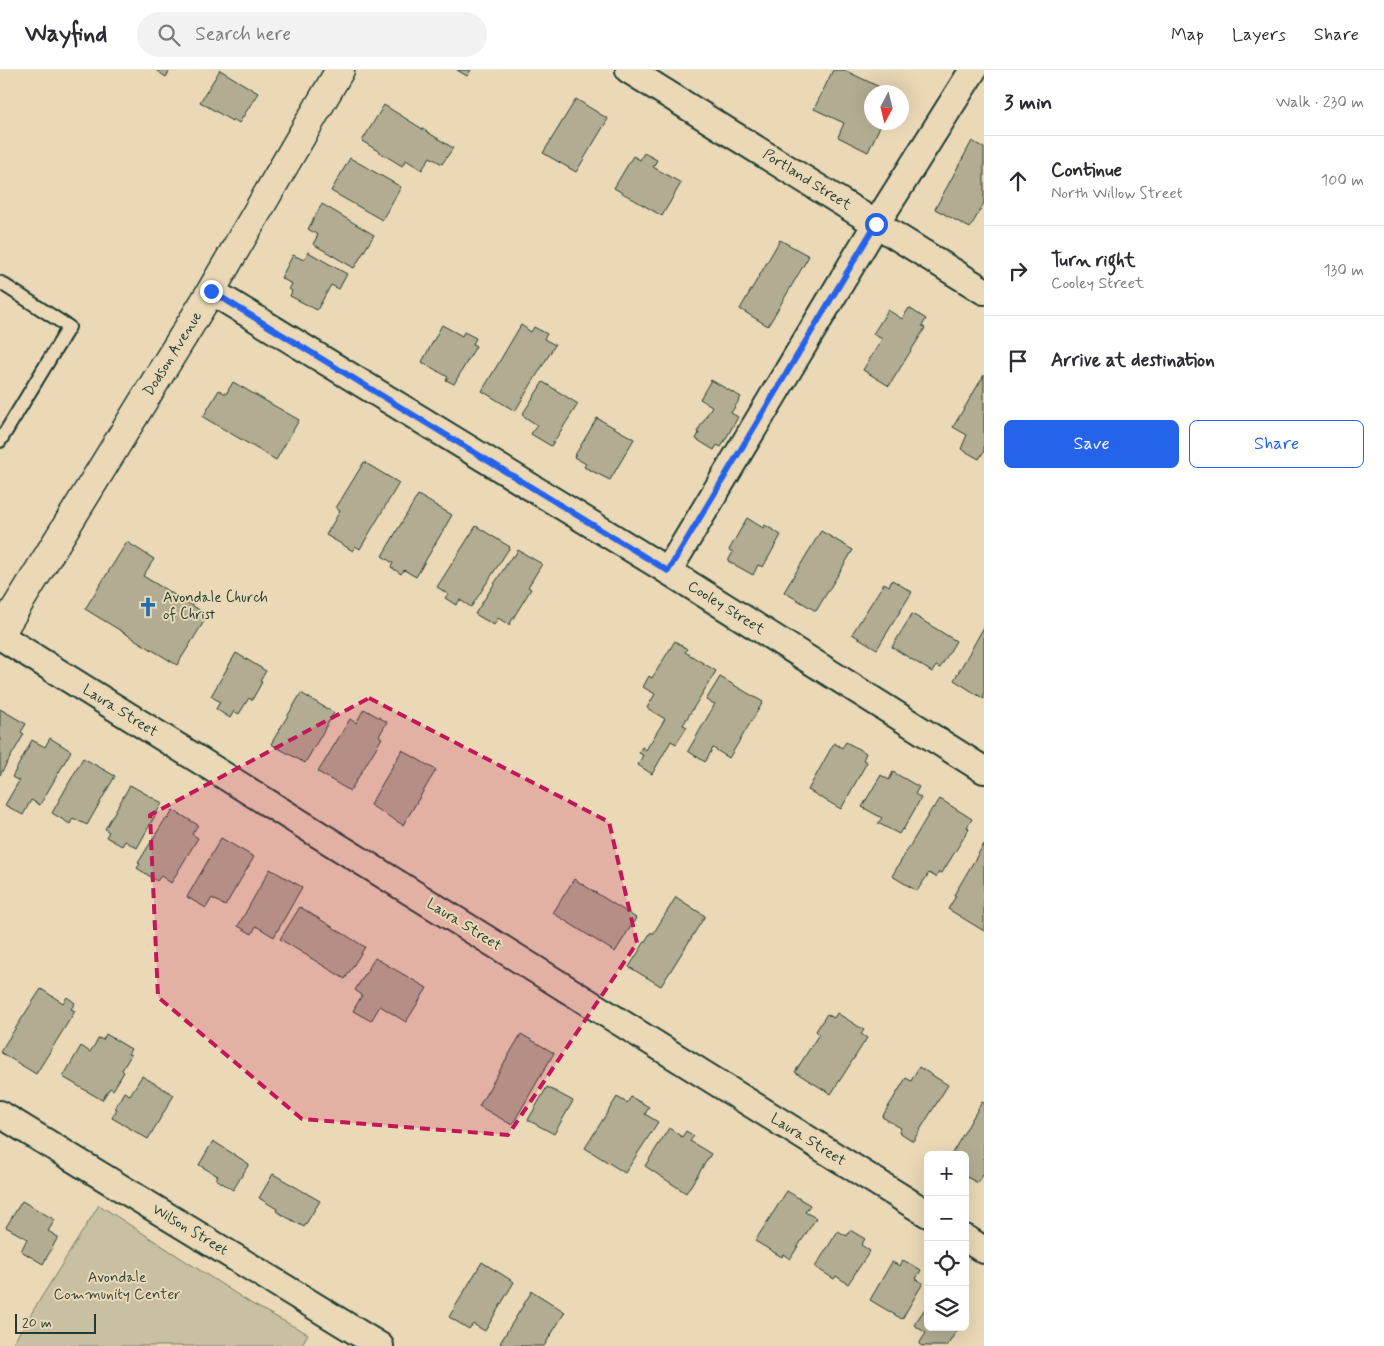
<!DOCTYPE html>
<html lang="en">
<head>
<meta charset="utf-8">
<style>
  body { margin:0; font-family:Mynerve,sans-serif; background:#f2f2f3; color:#2b2b33 }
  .controls { position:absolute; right:15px; bottom:15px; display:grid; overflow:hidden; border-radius:8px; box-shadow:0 5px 20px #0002 }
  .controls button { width:45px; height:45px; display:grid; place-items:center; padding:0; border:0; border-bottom:1px solid #e1e1e2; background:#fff; color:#2b2b33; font:25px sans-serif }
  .compass { position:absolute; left:864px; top:15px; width:45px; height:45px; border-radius:50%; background:#fff; box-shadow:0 5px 20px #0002; rotate:187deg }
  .scale { position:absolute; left:15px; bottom:12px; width:81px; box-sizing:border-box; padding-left:5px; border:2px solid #1f3d34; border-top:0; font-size:14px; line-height:18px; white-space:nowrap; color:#1f3d34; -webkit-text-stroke:4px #ead8b6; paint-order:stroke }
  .stop { position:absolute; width:15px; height:15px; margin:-11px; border:4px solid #2563eb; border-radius:50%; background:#fff }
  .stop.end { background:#2563eb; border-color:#fff; box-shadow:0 1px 5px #0008 }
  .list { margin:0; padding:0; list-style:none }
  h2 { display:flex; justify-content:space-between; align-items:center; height:65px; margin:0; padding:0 20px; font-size:21px }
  h2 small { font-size:16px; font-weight:400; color:#7c7c81 }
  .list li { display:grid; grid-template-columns:32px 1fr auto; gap:15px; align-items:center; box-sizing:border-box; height:90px; padding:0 20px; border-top:1px solid #e1e1e2 }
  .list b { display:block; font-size:19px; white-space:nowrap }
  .list p { margin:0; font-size:16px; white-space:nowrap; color:#7c7c81 }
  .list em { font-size:16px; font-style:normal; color:#7c7c81 }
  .actions { display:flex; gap:10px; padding:15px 20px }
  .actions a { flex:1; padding:11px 0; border:1px solid #2563eb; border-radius:8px; text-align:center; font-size:18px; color:#2563eb }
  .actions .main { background:#2563eb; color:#fff }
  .icon { flex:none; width:28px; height:28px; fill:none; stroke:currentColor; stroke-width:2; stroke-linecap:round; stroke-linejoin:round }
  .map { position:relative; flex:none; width:984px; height:1276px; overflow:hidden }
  header { display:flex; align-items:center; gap:30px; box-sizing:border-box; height:70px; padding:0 25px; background:#fff; border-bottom:1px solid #e1e1e2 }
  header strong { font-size:24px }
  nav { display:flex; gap:28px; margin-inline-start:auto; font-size:18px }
  .search { width:350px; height:45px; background:#f2f2f3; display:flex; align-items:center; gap:12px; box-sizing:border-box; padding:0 18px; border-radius:28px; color:#7c7c81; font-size:19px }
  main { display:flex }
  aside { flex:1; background:#fff }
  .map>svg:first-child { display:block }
  .green { fill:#c9bfa1; stroke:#747e6a }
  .building { fill:#b2ad92; stroke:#1f3d34 }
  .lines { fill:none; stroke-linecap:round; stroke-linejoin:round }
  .lane-casing { stroke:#1f3d34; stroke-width:16 }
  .street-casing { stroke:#1f3d34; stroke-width:30 }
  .secondary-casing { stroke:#1f3d34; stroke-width:31 }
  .lane { stroke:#ead8b6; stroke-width:12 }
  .street { stroke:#ead8b6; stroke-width:26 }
  .secondary { stroke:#ead8b6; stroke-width:28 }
  .route { stroke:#2563eb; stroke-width:6 }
  .marked { fill:#c2185b; fill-opacity:0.2; stroke:#c2185b; stroke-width:4; stroke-dasharray:10 6; stroke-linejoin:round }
  .labels { text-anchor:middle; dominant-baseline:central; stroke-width:4; stroke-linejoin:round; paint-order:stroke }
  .street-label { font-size:15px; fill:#1f3d34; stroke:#ead8b6 }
  .poi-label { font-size:15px; fill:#1f3d34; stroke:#ead8b6; text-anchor:start }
  .park-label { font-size:15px; fill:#304a3f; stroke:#ead8b6 }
</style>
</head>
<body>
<header>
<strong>Wayfind</strong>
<div class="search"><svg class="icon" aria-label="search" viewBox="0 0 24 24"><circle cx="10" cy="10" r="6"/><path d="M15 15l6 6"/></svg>Search here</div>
<nav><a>Map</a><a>Layers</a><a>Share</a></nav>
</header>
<main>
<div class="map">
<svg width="984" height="1276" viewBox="0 0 984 1276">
  <rect width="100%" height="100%" fill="#ead8b6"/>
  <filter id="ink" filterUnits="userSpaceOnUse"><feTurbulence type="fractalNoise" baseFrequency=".02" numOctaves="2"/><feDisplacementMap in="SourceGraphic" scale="10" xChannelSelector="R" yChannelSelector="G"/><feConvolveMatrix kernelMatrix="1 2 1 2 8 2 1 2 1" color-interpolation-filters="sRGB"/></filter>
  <g filter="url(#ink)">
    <!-- green -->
    <polygon class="green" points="99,1135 252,1234 308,1264 301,1276 11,1276"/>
    <!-- building -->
    <g class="building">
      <polygon points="156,0 170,0 166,7"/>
      <polygon points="220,0 258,23 239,53 233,49 232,51 200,32"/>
      <polygon points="457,0 471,0 467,6"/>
      <polygon points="833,0 844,0 890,22 872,22 872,52 882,52 868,82 838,67 844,53 814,39"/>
      <polygon points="576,29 608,49 576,102 543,83"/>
      <polygon points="384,35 453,78 442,94 430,87 422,100 406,90 402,96 362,71"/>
      <polygon points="972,71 984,78 984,133 970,158 935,139"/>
      <polygon points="644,83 657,90 653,97 681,113 662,146 614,118 633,86 640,90"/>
      <polygon points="350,88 401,117 382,150 331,121"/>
      <polygon points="322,134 374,165 354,198 313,174 318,165 308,159"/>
      <polygon points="780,170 809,186 768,256 740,239"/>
      <polygon points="308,182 347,204 339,219 331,215 317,240 290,226 292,221 289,219 292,214 281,208 293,185 304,190"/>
      <polygon points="909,238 926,249 922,256 925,258 889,316 863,300 882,269 873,264 888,240 902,249"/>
      <polygon points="442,255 462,266 464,262 476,268 473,274 476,276 454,314 446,310 448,307 422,292"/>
      <polygon points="521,255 531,262 534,257 547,264 544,269 555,275 515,341 482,321"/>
      <polygon points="984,305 984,381 979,389 961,379 967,365 953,357"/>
      <polygon points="711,310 741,327 731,343 738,347 721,377 717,375 714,380 696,369 699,363 697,362 712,336 700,329"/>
      <polygon points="233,312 299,350 276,390 203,347 219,320 226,324"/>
      <polygon points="543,312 578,334 551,376 531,364 537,355 522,345"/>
      <polygon points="597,348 634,369 610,410 584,397 586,394 574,387"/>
      <polygon points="364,392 399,413 360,479 355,476 353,481 326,465 340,441 336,438"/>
      <polygon points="418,425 452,445 416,507 404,500 401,504 391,497 393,493 382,486"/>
      <polygon points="747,448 763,458 765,455 781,465 763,497 758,495 753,505 728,491 733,482 729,480"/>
      <polygon points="476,456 510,477 471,537 460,530 456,535 445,528 448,524 437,517"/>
      <polygon points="821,461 853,480 816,541 784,522"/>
      <polygon points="127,472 154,489 143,506 208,545 177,595 85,539"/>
      <polygon points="518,480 542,494 528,517 531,519 509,555 498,548 494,555 475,544 512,486 514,487"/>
      <polygon points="892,510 912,522 877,579 852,564 884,513 889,516"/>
      <polygon points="912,544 956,571 940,598 936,596 932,602 892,577"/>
      <polygon points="984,557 984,629 954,610"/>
      <polygon points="675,571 687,579 685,582 716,601 683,655 687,657 676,674 671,671 652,704 638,695 643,685 639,683 642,677 646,680 665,649 647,638 655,624 643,617 649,606 652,608"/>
      <polygon points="236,583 266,601 260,611 262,612 252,630 249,628 239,644 234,641 230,648 216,639 220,632 211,626"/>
      <polygon points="720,607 763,632 729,688 713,678 705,692 688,681 715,634 706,630"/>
      <polygon points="301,623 334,643 305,693 271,674"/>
      <polygon points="0,639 26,654 21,662 24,664 0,705"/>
      <polygon points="364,639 387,652 379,666 382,668 350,721 318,702 350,649 356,653"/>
      <polygon points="50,668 71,681 40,735 31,730 23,745 5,735 19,711 12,707 32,670 45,677"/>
      <polygon points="846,672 866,683 863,690 867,692 841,739 808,720 834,673 842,678"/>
      <polygon points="402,680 436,700 403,755 370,735"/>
      <polygon points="83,688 115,706 87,755 73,748 70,754 52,743"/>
      <polygon points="893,702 919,717 915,724 921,728 903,760 902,759 899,764 878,753 882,748 862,737 881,705 889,710"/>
      <polygon points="130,715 162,733 137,778 125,771 122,776 106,767 109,762 105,759"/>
      <polygon points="940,729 972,749 967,757 969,759 942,803 939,802 936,807 929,803 917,821 892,806 933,737 934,738"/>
      <polygon points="173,740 198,755 192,764 198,768 171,813 161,806 157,811 137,798 140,794 138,793 166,748 168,749"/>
      <polygon points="221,768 254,787 225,836 212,828 206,838 187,827"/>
      <polygon points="984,774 984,861 948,839 956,826 954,825"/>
      <polygon points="270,799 302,817 274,867 256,856 252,864 238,856"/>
      <polygon points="574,809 636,848 615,882 553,843"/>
      <polygon points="676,827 705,846 661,916 629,897 651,862 653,864"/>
      <polygon points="300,837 365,877 345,909 280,869"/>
      <polygon points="375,888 427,918 406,952 380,936 371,951 353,941 362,925 355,920"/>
      <polygon points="41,919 63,933 67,927 75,933 71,939 75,941 36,1004 0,982"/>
      <polygon points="837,943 864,960 861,964 867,968 831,1024 795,1002 819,964 816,961 827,944 834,948"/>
      <polygon points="106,964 131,979 128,984 131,985 122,1000 124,1002 113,1020 110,1018 102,1030 63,1007 81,976 90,982 99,968 103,970"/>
      <polygon points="521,964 554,983 512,1055 479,1036"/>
      <polygon points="919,997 948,1015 913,1071 899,1062 901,1058 882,1047 906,1008 911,1011"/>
      <polygon points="142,1006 174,1025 148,1069 112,1048 117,1039 115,1038 124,1022 130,1025"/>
      <polygon points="547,1017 573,1031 554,1064 528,1050"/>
      <polygon points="617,1027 627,1033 631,1027 649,1037 645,1044 658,1052 625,1103 585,1078"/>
      <polygon points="982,1032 984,1033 984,1103 978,1113 965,1106 965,1085 951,1085"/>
      <polygon points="669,1058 682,1067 686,1061 694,1066 690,1071 711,1084 686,1123 645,1096"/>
      <polygon points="213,1071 249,1094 233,1120 216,1109 218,1106 199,1095"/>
      <polygon points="273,1104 320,1131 304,1157 276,1141 277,1139 259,1128"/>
      <polygon points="787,1121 810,1135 805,1142 816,1148 790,1189 783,1184 782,1187 755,1171"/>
      <polygon points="22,1131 55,1150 48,1161 58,1167 43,1194 21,1181 27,1169 6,1157"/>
      <polygon points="850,1160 865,1169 861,1175 870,1181 848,1214 836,1206 834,1209 815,1197 838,1161 847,1166"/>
      <polygon points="903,1190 921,1200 916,1209 923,1213 902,1249 870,1230 892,1192 900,1196"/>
      <polygon points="482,1192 514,1212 485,1261 473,1254 469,1259 449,1247"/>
      <polygon points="532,1221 565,1242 544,1276 505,1276 500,1273"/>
      <polygon points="928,1234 928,1257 959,1257 947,1276 922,1276 919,1274 926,1263 914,1255"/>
    </g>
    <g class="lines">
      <defs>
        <polyline id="lane" points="0,214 1,213 69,257 0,371"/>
        <g id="street">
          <polyline points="629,0 984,221"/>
          <polyline points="211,221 668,501 984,700"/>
          <polyline points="668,501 876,154 973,0"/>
          <polyline points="0,566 928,1144"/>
          <polyline points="0,1044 380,1276"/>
          <polyline points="965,1168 984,1180"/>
        </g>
        <polyline id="secondary" points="0,564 211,221 340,0"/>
      </defs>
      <!-- lane casing -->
      <use href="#lane" class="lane-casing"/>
      <!-- street casing -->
      <use href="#street" class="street-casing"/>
      <!-- secondary casing -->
      <use href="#secondary" class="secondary-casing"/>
      <!-- lane -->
      <use href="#lane" class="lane"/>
      <!-- street -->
      <use href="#street" class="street"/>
      <!-- secondary -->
      <use href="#secondary" class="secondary"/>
    </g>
  </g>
  <g class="lines" filter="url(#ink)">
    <!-- route -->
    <polyline class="route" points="211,221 668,501 876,154"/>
  </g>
  <!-- marked area -->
  <path class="marked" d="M369,628l240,124 28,121 -129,192 -206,-16 -144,-122 -8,-182z"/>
  <!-- icons -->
  <defs>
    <symbol id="church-bare" viewBox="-9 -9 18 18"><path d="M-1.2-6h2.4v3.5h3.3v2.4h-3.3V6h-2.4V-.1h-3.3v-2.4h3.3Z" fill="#1f6fb2" stroke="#ead8b6" stroke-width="2.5" paint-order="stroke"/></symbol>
  </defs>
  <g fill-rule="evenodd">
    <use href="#church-bare" x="134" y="523" width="28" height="28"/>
  </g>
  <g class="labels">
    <!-- street labels -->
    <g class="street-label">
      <text transform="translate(807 110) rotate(32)">Portland Street</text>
      <text transform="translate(173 284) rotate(-58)">Dodson Avenue</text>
      <text transform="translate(726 538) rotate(32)">Cooley Street</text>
      <text transform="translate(120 641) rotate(32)">Laura Street</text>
      <text transform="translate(464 855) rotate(32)">Laura Street</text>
      <text transform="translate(808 1070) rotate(32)">Laura Street</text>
      <text transform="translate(190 1160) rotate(31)">Wilson Street</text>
    </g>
    <!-- poi labels -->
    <g class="poi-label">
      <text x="163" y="528">Avondale Church<tspan x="163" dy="17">of Christ</tspan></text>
    </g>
    <!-- park labels -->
    <g class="park-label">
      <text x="117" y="1208">Avondale<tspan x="117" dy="17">Community Center</tspan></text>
    </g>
  </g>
</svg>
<div class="controls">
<button>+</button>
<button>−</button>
<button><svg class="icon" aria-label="locate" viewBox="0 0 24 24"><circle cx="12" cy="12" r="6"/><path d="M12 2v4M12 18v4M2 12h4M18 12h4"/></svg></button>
<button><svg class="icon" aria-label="layers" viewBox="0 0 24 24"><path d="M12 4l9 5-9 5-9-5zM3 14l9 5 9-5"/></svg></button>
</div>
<svg class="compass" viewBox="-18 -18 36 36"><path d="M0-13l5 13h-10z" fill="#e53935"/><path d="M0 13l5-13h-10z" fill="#7c7c81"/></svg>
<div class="scale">20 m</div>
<div class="stop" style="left:876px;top:154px"></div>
<div class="stop end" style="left:211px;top:221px"></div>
</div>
<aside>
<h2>3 min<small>Walk · 230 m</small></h2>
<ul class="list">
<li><svg class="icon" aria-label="ahead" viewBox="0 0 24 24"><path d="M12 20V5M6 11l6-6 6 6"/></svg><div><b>Continue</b><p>North Willow Street</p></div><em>100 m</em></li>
<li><svg class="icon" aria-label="right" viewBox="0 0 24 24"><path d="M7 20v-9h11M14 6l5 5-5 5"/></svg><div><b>Turn right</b><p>Cooley Street</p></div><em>130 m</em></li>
<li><svg class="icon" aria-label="arrive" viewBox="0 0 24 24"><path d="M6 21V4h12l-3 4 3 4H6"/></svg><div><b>Arrive at destination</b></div></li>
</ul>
<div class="actions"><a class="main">Save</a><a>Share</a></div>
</aside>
</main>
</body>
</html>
